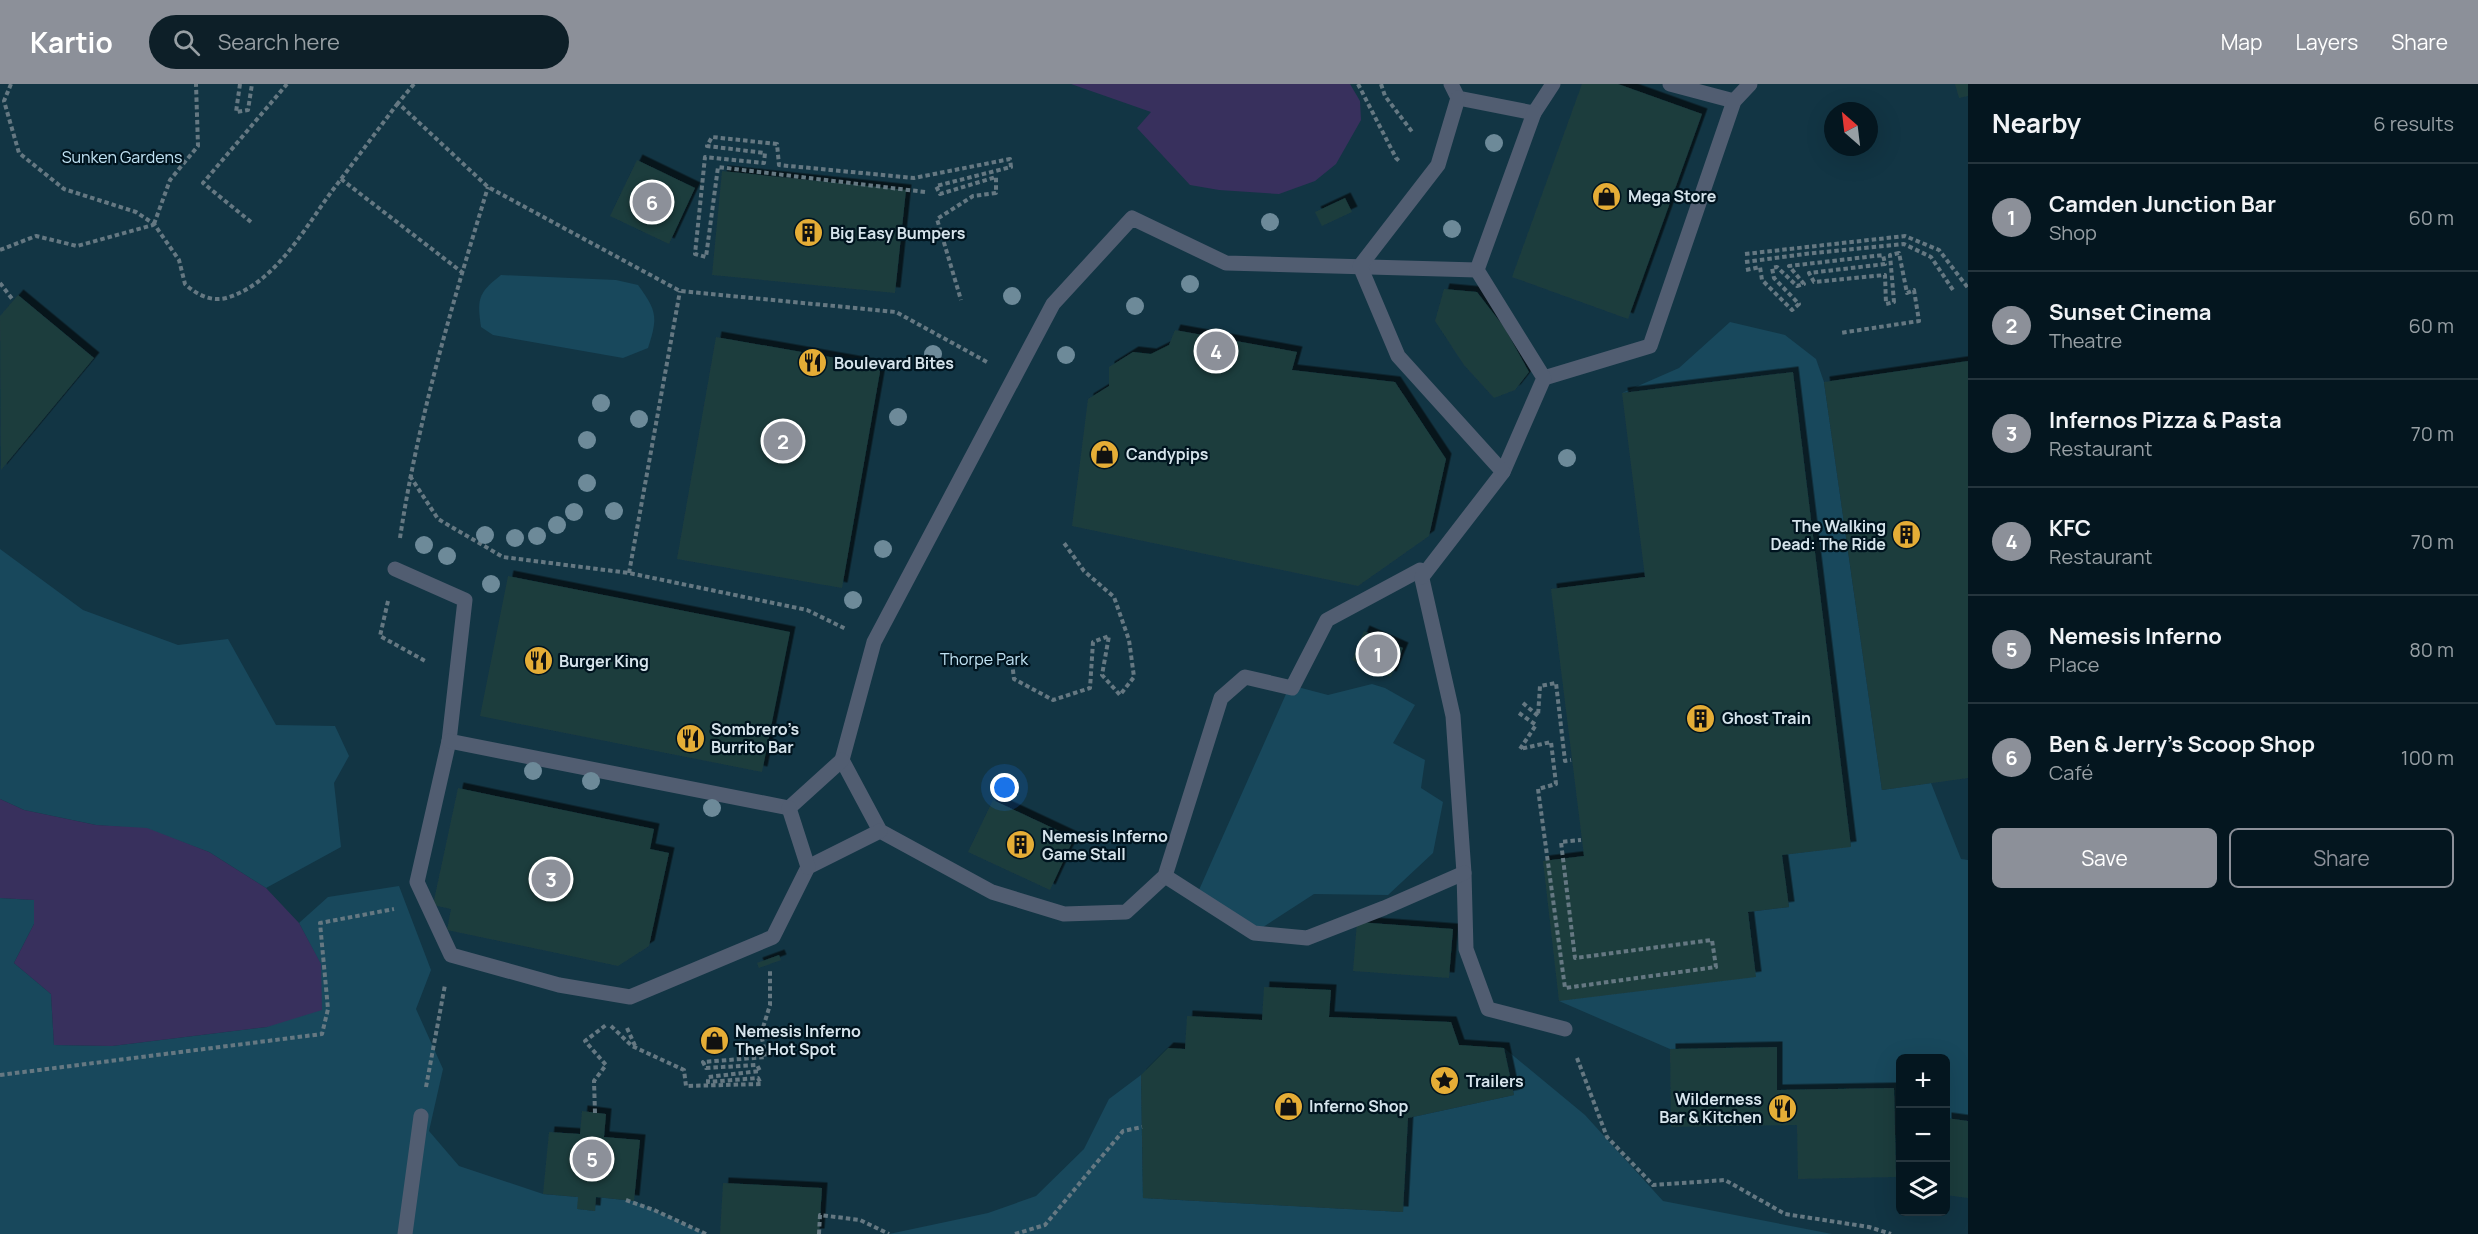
<!DOCTYPE html>
<html lang="en">
<head>
<meta charset="utf-8">
<style>
  body { margin:0; font-family:Manrope,sans-serif; background:#0d1f28; color:#f1f3f6 }
  .controls { position:absolute; right:18px; bottom:18px; display:grid; overflow:hidden; border-radius:9px; box-shadow:0 6px 24px #0002 }
  .controls button { width:54px; height:54px; display:grid; place-items:center; padding:0; border:0; border-bottom:2px solid #25353d; background:#04161f; color:#f1f3f6; font:30px sans-serif }
  .compass { position:absolute; left:1824px; top:18px; width:54px; height:54px; border-radius:50%; background:#04161f; box-shadow:0 6px 24px #0002; rotate:332deg }
  .you { position:absolute; left:1005px; top:704px; width:21px; height:21px; margin:-15px; border:4px solid #fff; border-radius:50%; background:#1a73e8; box-shadow:0 0 0 9px #1a73e833 }
  .badge { display:grid; place-items:center; width:39px; height:39px; border-radius:50%; background:#8c9099; color:#fff; font-size:20px; font-weight:700 }
  .pin { position:absolute; translate:-50% -50%; border:3px solid #fff; box-shadow:0 2px 6px #0006 }
  .list { margin:0; padding:0; list-style:none }
  h2 { display:flex; justify-content:space-between; align-items:center; height:78px; margin:0; padding:0 24px; font-size:26px }
  h2 small { font-size:20px; font-weight:400; color:#979fa4 }
  .list li { display:grid; grid-template-columns:39px 1fr auto; gap:18px; align-items:center; box-sizing:border-box; height:108px; padding:0 24px; border-top:2px solid #25353d }
  .list b { display:block; font-size:22px; white-space:nowrap }
  .list p { margin:0; font-size:20px; white-space:nowrap; color:#979fa4 }
  .list em { font-size:20px; font-style:normal; color:#979fa4 }
  .actions { display:flex; gap:12px; padding:18px 24px }
  .actions a { flex:1; padding:14px 0; border:2px solid #8c9099; border-radius:9px; text-align:center; font-size:21px; color:#8c9099 }
  .actions .main { background:#8c9099; color:#fff }
  .icon { flex:none; width:33px; height:33px; fill:none; stroke:currentColor; stroke-width:2; stroke-linecap:round; stroke-linejoin:round }
  .map { position:relative; flex:none; width:1968px; height:1150px; overflow:hidden }
  header { display:flex; align-items:center; gap:36px; box-sizing:border-box; height:84px; padding:0 30px; background:#8c9099; color:#fff }
  header strong { font-size:28px }
  nav { display:flex; gap:33px; margin-inline-start:auto; font-size:21px }
  .search { width:420px; height:54px; background:#0d1f28; display:flex; align-items:center; gap:15px; box-sizing:border-box; padding:0 21px; border-radius:33px; color:#979fa4; font-size:22px }
  main { display:flex }
  aside { flex:1; background:#04161f }
  .map>svg:first-child { display:block }
  .green { fill:#123544; fill-rule:evenodd }
  .forest { fill:#18485c }
  .water { fill:#38305d }
  .building { fill:#1d3c3e; filter:url(#shadow) }
  .lines { fill:none; stroke-linecap:round; stroke-linejoin:round }
  .path { stroke:#657882; stroke-width:4; stroke-dasharray:4.5 3; stroke-linecap:butt }
  .lane { stroke:#515d71; stroke-width:15 }
  .street { stroke:#515d71; stroke-width:15 }
  .tree { fill:#6d8a99 }
  .labels { text-anchor:middle; dominant-baseline:central; stroke-width:4.5; stroke-linejoin:round; paint-order:stroke }
  .park-label { font-size:16px; fill:#c1e3f4; stroke:#00141f }
  .poi-label { font-size:16px; font-weight:bold; fill:#d6e4ec; stroke:#00141f; text-anchor:start }
</style>
</head>
<body>
<header>
<strong>Kartio</strong>
<div class="search"><svg class="icon" aria-label="search" viewBox="0 0 24 24"><circle cx="10" cy="10" r="6"/><path d="M15 15l6 6"/></svg>Search here</div>
<nav><a>Map</a><a>Layers</a><a>Share</a></nav>
</header>
<main>
<div class="map">
<svg width="1968" height="1150" viewBox="0 0 1968 1150">
  <defs>
    <filter id="shadow"><feDropShadow dx="5.5" dy="-5.5" stdDeviation="0" flood-color="#0009"/></filter>
  </defs>
  <rect width="100%" height="100%" fill="#061e29"/>
  <!-- green -->
  <path class="green" d="M0,0h1968v1150h-1968zM1833,27h36v36h-36zM1900,974h46v154h-46z"/>
  <!-- forest -->
  <g class="forest">
    <path d="M501,191l115,5 22,5c19,26 20,32 10,63l-25,10 -130,-23 -12,-8c-4,-28 -3,-34 20,-52z"/>
    <polygon points="1730,238 1785,251 1816,275 1824,298 1882,706 1931,699 1961,775 1968,776 1968,1037 1946,1034 1946,974 1900,974 1900,1095 1777,1006 1777,963 1670,965 1559,917 1748,828 1789,823 1782,771 1851,762 1793,288 1622,309 1679,284"/>
    <polygon points="0,465 83,526 178,561 228,555 276,641 335,642 349,672 334,699 341,763 266,804 209,768 147,745 96,741 24,726 0,715"/>
    <polygon points="1372,600 1385,604 1415,621 1393,659 1425,676 1421,704 1443,718 1433,769 1388,811 1314,810 1254,849 1195,815 1290,601 1328,611"/>
    <polygon points="399,802 431,886 416,925 443,985 429,1047 459,1082 543,1110 578,1113 578,1125 595,1127 596,1113 634,1117 706,1150 0,1150 0,814 34,816 34,840 14,879 51,910 54,961 112,962 267,943 321,881 299,839 328,813"/>
    <polygon points="1504,964 1585,1031 1663,1117 1832,1150 889,1150 988,1129 1036,1112 1084,1065 1109,1015 1141,991 1143,1114 1403,1128 1408,1034 1514,1011"/>
  </g>
  <!-- water -->
  <g class="water">
    <polygon points="1071,0 1350,0 1360,17 1361,36 1336,80 1315,97 1279,110 1219,106 1190,101 1137,44 1151,28"/>
    <polygon points="0,715 24,726 96,741 147,744 209,768 266,804 299,839 321,880 322,926 267,943 112,962 54,961 51,910 14,879 34,840 34,816 0,814"/>
  </g>
  <!-- building -->
  <g class="building">
    <polygon points="1582,0 1618,0 1702,30 1628,235 1512,193"/>
    <polygon points="1955,0 1968,0 1968,12 1959,14"/>
    <polygon points="637,76 695,104 669,160 610,132"/>
    <polygon points="722,87 906,106 895,209 712,191"/>
    <polygon points="1345,114 1352,128 1322,142 1315,128"/>
    <polygon points="1444,205 1477,208 1504,243 1529,288 1515,306 1494,314 1464,281 1435,237"/>
    <polygon points="18,211 94,274 1,386 0,232"/>
    <polygon points="1175,246 1297,268 1292,286 1395,298 1446,375 1429,452 1358,502 1072,442 1088,315 1109,302 1109,283 1133,268 1151,270 1169,261"/>
    <polygon points="716,253 881,282 842,504 677,475"/>
    <polygon points="1968,277 1968,694 1882,706 1824,298"/>
    <polygon points="1793,288 1851,763 1782,771 1789,823 1748,828 1756,893 1559,917 1543,777 1584,772 1551,505 1645,493 1622,309"/>
    <polygon points="508,492 790,548 762,688 480,632"/>
    <polygon points="1364,547 1403,564 1391,593 1352,576"/>
    <polygon points="458,704 654,745 650,765 669,769 649,862 618,882 447,846 451,825 433,821"/>
    <polygon points="993,716 1074,754 1050,806 968,768"/>
    <polygon points="1357,838 1453,845 1449,894 1353,887"/>
    <polygon points="779,871 781,876 759,884 757,879"/>
    <polygon points="1264,903 1331,906 1329,933 1451,938 1459,961 1504,964 1514,1011 1408,1034 1403,1128 1143,1114 1141,991 1168,964 1185,965 1187,932 1262,936"/>
    <polygon points="1777,963 1777,1006 1894,1004 1896,1093 1798,1095 1797,1041 1671,1043 1670,965"/>
    <polygon points="582,1027 606,1030 604,1053 640,1056 634,1117 596,1113 595,1127 577,1125 578,1113 543,1110 549,1048 580,1050"/>
    <polygon points="1946,1034 1968,1037 1968,1114 1946,1111"/>
    <polygon points="723,1099 822,1104 819,1150 720,1150"/>
  </g>
  <g class="lines">
    <!-- path -->
    <g class="path">
      <path d="M11,0l-7,17 15,52 45,36 72,23 18,12 25,36 6,24c11,10 25,18 41,14 49,-14 78,-69 106,-107 22,-29 44,-59 66,-88"/>
      <polyline points="240,0 236,28 248,26 252,0"/>
      <polyline points="414,0 398,19 488,103 680,207 896,228 987,278"/>
      <polyline points="1358,0 1396,74 1400,78"/>
      <polyline points="1381,0 1385,12 1413,49"/>
      <polyline points="341,95 463,189"/>
      <polyline points="925,108 718,83 706,173 695,170 705,73 764,79 765,69 707,62 712,53 777,60 779,81 914,94 1010,75 1011,83 936,102 940,110 996,93 996,109 973,112 937,135 961,216"/>
      <polyline points="251,138 203,99 287,0"/>
      <polyline points="154,140 170,96 198,62 196,0"/>
      <polyline points="0,166 36,152 77,162 153,141"/>
      <polyline points="1745,170 1905,152 1939,166 1968,204"/>
      <polyline points="1745,178 1805,170 1904,160 1931,173 1953,206"/>
      <polyline points="1746,186 1760,183 1762,196 1792,226 1799,220 1774,194 1772,184 1777,183 1797,202 1804,200 1789,182 1883,171 1885,180 1809,189 1814,198 1885,191 1886,220 1894,218 1890,171 1899,169 1907,209 1914,206 1919,237 1840,249"/>
      <polyline points="0,199 13,216"/>
      <polyline points="410,392 438,435 503,473 629,489 807,526 846,545"/>
      <path d="M400,454c18,-120 53,-236 88,-351"/>
      <polyline points="629,489 680,207"/>
      <polyline points="388,517 380,552 427,578"/>
      <polyline points="1012,578 1014,595 1053,616 1090,604 1093,558 1109,552 1102,591 1120,611 1134,593 1129,556 1114,513 1084,487 1064,459"/>
      <polyline points="1523,619 1538,632 1540,602 1556,599 1565,677 1571,676"/>
      <polyline points="1519,629 1536,641 1520,665 1551,658 1556,700 1538,705 1565,904 1716,883 1712,856 1575,874 1561,758 1581,756"/>
      <polyline points="611,942 632,962 684,986 686,1002 761,1000 758,994 708,998 708,993 760,987 757,981 706,984 703,978 766,973 761,950 770,921 770,887"/>
      <polyline points="627,944 636,964"/>
      <polyline points="1577,974 1607,1053 1653,1101 1725,1096 1785,1130 1869,1143 1891,1150"/>
      <polyline points="0,991 322,950 328,925 320,839 394,825"/>
      <polyline points="426,1003 445,901"/>
      <polyline points="595,1029 594,997 606,981 585,957 606,941"/>
      <polyline points="626,1116 654,1126 706,1150"/>
      <polyline points="819,1150 820,1131 860,1136 889,1150"/>
      <polyline points="1015,1150 1045,1141 1123,1047 1142,1043"/>
    </g>
    <!-- lane -->
    <polyline class="lane" points="405,1150 421,1032"/>
    <!-- street -->
    <g class="street">
      <polyline points="1451,0 1458,14 1534,29 1553,0"/>
      <polyline points="1670,0 1734,17"/>
      <polyline points="1477,186 1226,179 1132,134 1053,220 874,558 842,676 880,747 992,808 1064,830 1126,828 1165,792 1221,614 1245,593 1292,604 1327,536 1420,486 1453,632 1464,789 1466,865 1488,925 1565,945"/>
      <polyline points="1544,294 1650,262 1734,17 1750,0"/>
      <polyline points="1503,388 1544,294 1477,186 1534,29"/>
      <polyline points="395,485 465,516 449,657 417,798 451,871 559,901 630,913 773,853 808,783 880,747"/>
      <polyline points="1422,493 1503,388 1398,272 1360,182 1438,81 1458,14"/>
      <polyline points="449,657 789,724 842,676"/>
      <polyline points="789,724 808,783"/>
      <polyline points="1165,792 1254,849 1307,854 1384,824 1464,789"/>
    </g>
  </g>
  <!-- trees -->
  <g class="tree">
    <circle cx="1494" cy="59" r="9"/>
    <circle cx="1270" cy="138" r="9"/>
    <circle cx="1452" cy="145" r="9"/>
    <circle cx="1190" cy="200" r="9"/>
    <circle cx="1012" cy="212" r="9"/>
    <circle cx="1135" cy="222" r="9"/>
    <circle cx="933" cy="270" r="9"/>
    <circle cx="1066" cy="271" r="9"/>
    <circle cx="601" cy="319" r="9"/>
    <circle cx="898" cy="333" r="9"/>
    <circle cx="639" cy="335" r="9"/>
    <circle cx="587" cy="356" r="9"/>
    <circle cx="1567" cy="374" r="9"/>
    <circle cx="587" cy="399" r="9"/>
    <circle cx="614" cy="427" r="9"/>
    <circle cx="574" cy="428" r="9"/>
    <circle cx="557" cy="441" r="9"/>
    <circle cx="485" cy="451" r="9"/>
    <circle cx="537" cy="452" r="9"/>
    <circle cx="515" cy="454" r="9"/>
    <circle cx="424" cy="461" r="9"/>
    <circle cx="883" cy="465" r="9"/>
    <circle cx="447" cy="472" r="9"/>
    <circle cx="491" cy="500" r="9"/>
    <circle cx="853" cy="516" r="9"/>
    <circle cx="533" cy="687" r="9"/>
    <circle cx="591" cy="697" r="9"/>
    <circle cx="712" cy="724" r="9"/>
  </g>
  <!-- icons -->
  <defs>
    <symbol id="shop-disc" viewBox="-11 -11 22 22"><circle r="9.5" fill="#e5ad36" stroke="#00141f"/><path d="M-5-2.5h2.3a2.7 3.5 0 0 1 5.4 0H5L5.5 6h-11ZM-1.5-2.5h3a1.5 2.3 0 0 0-3 0Z" fill="#111"/></symbol>
    <symbol id="building-disc" viewBox="-11 -11 22 22"><circle r="9.5" fill="#e5ad36" stroke="#00141f"/><path d="M-4-6H4V6H1V3H-1V6H-4ZM-2.5-4.3h1.7v1.8h-1.7ZM.8-4.3h1.7v1.8H.8ZM-2.5-1h1.7V.8h-1.7ZM.8-1h1.7V.8H.8Z" fill="#111"/></symbol>
    <symbol id="restaurant-disc" viewBox="-11 -11 22 22"><circle r="9.5" fill="#e5ad36" stroke="#00141f"/><path d="M-5-6h1v4h1v-4h1v4h1v-4h1v5L-1.5 .5V6h-2V.5L-5-1ZM5-6V6H3V1.5H1.5Q1.5-4 5-6Z" fill="#111"/></symbol>
    <symbol id="sight-disc" viewBox="-11 -11 22 22"><circle r="9.5" fill="#e5ad36" stroke="#00141f"/><path d="M0-6L1.8-2.2L6-1.7L2.9 1.2L3.7 5.4L0 3.3L-3.7 5.4L-2.9 1.2L-6-1.7L-1.8-2.2Z" fill="#111"/></symbol>
  </defs>
  <g fill-rule="evenodd">
    <use href="#shop-disc" x="1590" y="96" width="33" height="33"/>
    <use href="#building-disc" x="792" y="132" width="33" height="33"/>
    <use href="#restaurant-disc" x="796" y="262" width="33" height="33"/>
    <use href="#shop-disc" x="1088" y="354" width="33" height="33"/>
    <use href="#building-disc" x="1890" y="434" width="33" height="33"/>
    <use href="#restaurant-disc" x="522" y="560" width="33" height="33"/>
    <use href="#building-disc" x="1684" y="618" width="33" height="33"/>
    <use href="#restaurant-disc" x="674" y="638" width="33" height="33"/>
    <use href="#building-disc" x="1004" y="744" width="33" height="33"/>
    <use href="#shop-disc" x="698" y="940" width="33" height="33"/>
    <use href="#sight-disc" x="1428" y="980" width="33" height="33"/>
    <use href="#shop-disc" x="1272" y="1006" width="33" height="33"/>
    <use href="#restaurant-disc" x="1766" y="1008" width="33" height="33"/>
  </g>
  <g class="labels">
    <!-- park labels -->
    <g class="park-label">
      <text x="122" y="73">Sunken Gardens</text>
      <text x="984" y="575">Thorpe Park</text>
    </g>
    <!-- poi labels -->
    <g class="poi-label">
      <text x="1628" y="112">Mega Store</text>
      <text x="830" y="149">Big Easy Bumpers</text>
      <text x="834" y="279">Boulevard Bites</text>
      <text x="1126" y="370">Candypips</text>
      <text x="1886" y="442" text-anchor="end">The Walking<tspan x="1886" dy="18">Dead: The Ride</tspan></text>
      <text x="559" y="577">Burger King</text>
      <text x="1722" y="634">Ghost Train</text>
      <text x="711" y="645">Sombrero’s<tspan x="711" dy="18">Burrito Bar</tspan></text>
      <text x="1042" y="752">Nemesis Inferno<tspan x="1042" dy="18">Game Stall</tspan></text>
      <text x="735" y="947">Nemesis Inferno<tspan x="735" dy="18">The Hot Spot</tspan></text>
      <text x="1466" y="997">Trailers</text>
      <text x="1762" y="1015" text-anchor="end">Wilderness<tspan x="1762" dy="18">Bar &amp; Kitchen</tspan></text>
      <text x="1309" y="1022">Inferno Shop</text>
    </g>
  </g>
</svg>
<div class="controls">
<button>+</button>
<button>−</button>
<button><svg class="icon" aria-label="layers" viewBox="0 0 24 24"><path d="M12 4l9 5-9 5-9-5zM3 14l9 5 9-5"/></svg></button>
</div>
<svg class="compass" viewBox="-18 -18 36 36"><path d="M0-13l5 13h-10z" fill="#e53935"/><path d="M0 13l5-13h-10z" fill="#979fa4"/></svg>
<div class="you"></div>
<div class="pin badge" style="left:1378px;top:570px">1</div>
<div class="pin badge" style="left:783px;top:357px">2</div>
<div class="pin badge" style="left:551px;top:795px">3</div>
<div class="pin badge" style="left:1216px;top:267px">4</div>
<div class="pin badge" style="left:592px;top:1075px">5</div>
<div class="pin badge" style="left:652px;top:118px">6</div>
</div>
<aside>
<h2>Nearby<small>6 results</small></h2>
<ul class="list">
<li><span class="badge">1</span><div><b>Camden Junction Bar</b><p>Shop</p></div><em>60 m</em></li>
<li><span class="badge">2</span><div><b>Sunset Cinema</b><p>Theatre</p></div><em>60 m</em></li>
<li><span class="badge">3</span><div><b>Infernos Pizza &amp; Pasta</b><p>Restaurant</p></div><em>70 m</em></li>
<li><span class="badge">4</span><div><b>KFC</b><p>Restaurant</p></div><em>70 m</em></li>
<li><span class="badge">5</span><div><b>Nemesis Inferno</b><p>Place</p></div><em>80 m</em></li>
<li><span class="badge">6</span><div><b>Ben &amp; Jerry's Scoop Shop</b><p>Café</p></div><em>100 m</em></li>
</ul>
<div class="actions"><a class="main">Save</a><a>Share</a></div>
</aside>
</main>
</body>
</html>
